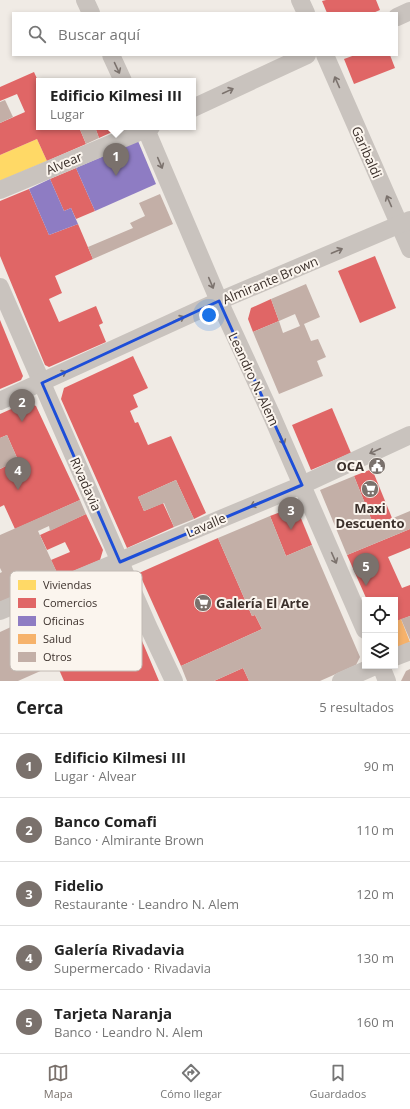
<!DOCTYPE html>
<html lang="es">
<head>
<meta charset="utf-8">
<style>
  body { margin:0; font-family:"Open Sans",sans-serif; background:#f2f2f2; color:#222 }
  .controls { position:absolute; right:12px; bottom:12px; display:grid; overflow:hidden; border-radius:0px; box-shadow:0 2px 6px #0003 }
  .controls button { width:36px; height:36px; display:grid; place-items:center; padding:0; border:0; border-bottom:1px solid #e0e0e0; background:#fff; color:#222; font:20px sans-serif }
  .you { position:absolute; left:209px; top:315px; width:14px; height:14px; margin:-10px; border:3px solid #fff; border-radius:50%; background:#1a73e8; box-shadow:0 0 0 6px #1a73e833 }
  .badge { display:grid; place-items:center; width:26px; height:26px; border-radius:50%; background:#7a716c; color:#fff; font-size:13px; font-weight:700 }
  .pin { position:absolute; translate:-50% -33px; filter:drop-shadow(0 1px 2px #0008) }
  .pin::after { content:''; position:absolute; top:21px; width:14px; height:12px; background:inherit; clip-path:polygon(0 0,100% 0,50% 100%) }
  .popup { position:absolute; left:36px; top:78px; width:160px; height:52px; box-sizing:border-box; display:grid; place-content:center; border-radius:0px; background:#fff; filter:drop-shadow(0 1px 3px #0005); font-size:13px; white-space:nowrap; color:#767676 }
  .popup b { font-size:15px; color:#222 }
  .popup::after { content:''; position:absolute; left:50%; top:100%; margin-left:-8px; border:8px solid transparent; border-top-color:#fff }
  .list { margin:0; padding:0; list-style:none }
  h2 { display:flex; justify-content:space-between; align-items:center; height:52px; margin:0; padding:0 16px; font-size:17px }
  h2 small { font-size:13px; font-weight:400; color:#767676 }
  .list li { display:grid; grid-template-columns:26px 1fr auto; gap:12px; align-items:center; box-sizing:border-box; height:64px; padding:0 16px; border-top:1px solid #e0e0e0 }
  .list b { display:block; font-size:15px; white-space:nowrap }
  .list p { margin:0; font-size:13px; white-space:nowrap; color:#767676 }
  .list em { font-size:13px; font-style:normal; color:#767676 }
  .icon { flex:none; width:22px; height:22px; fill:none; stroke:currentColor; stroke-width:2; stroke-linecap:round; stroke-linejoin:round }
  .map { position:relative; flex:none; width:410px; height:681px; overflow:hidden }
  .search { position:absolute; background:#fff; box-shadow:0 2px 6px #0003; left:12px; right:12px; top:12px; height:44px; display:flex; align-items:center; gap:10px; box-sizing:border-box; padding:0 14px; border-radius:0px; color:#767676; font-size:15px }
  .sheet { height:372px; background:#fff }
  nav { display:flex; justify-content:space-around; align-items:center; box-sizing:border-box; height:56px; border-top:1px solid #e0e0e0; background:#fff; font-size:11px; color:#767676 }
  nav a { display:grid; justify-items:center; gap:2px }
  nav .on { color:#7a716c }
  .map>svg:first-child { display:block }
  .homes { fill:#ffd966 }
  .shops { fill:#e06666 }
  .offices { fill:#8e7cc3 }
  .health { fill:#f6b26b }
  .building { fill:#c3afa7 }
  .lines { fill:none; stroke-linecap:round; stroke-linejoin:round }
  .minor { stroke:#c9c3be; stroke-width:18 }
  .oneway { stroke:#7b726d }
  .marked { fill:none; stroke:#1d4ed8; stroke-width:3; stroke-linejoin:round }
  .labels { text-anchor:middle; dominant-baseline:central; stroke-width:4; stroke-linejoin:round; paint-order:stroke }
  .street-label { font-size:13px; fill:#3b302b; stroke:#fbf5ee }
  .poi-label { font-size:13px; font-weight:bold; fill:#3b302b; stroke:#fbf5ee; text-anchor:end }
  .key { fill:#fbf5ee; stroke:#c1bab4; stroke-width:1 }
  .key-label { font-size:11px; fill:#3b302b }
</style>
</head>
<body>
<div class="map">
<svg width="410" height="681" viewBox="0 0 410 681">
  <rect width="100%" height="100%" fill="#f0ebe5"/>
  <!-- homes -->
  <polygon class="homes" points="37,139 47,161 0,181 0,155"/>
  <!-- shops -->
  <g class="shops">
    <polygon points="326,0 376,0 380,10 373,13 327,13 322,1"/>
    <polygon points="355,55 390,55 395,68 354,84 344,59"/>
    <polygon points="34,72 39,83 39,127 79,127 86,144 47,161 37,139 0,155 0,123 25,112 17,94 0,101 0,87"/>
    <polygon points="95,127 123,127 99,138"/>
    <polygon points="76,168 95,211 76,219 71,208 64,211 50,179"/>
    <polygon points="29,189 49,235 78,224 93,259 55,276 62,293 49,299 59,322 96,306 103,323 99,325 106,342 49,367 45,365 0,256 0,201"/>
    <polygon points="375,256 396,308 360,323 338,271"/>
    <polygon points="271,299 279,321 253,332 248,319 251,308"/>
    <polygon points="0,320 23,376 21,380 0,389"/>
    <polygon points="133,356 148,388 133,395 138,407 130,411 135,423 138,422 148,445 171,436 206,513 194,519 176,480 138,497 144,511 163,503 174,527 127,548 61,399 64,388"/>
    <polygon points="27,402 36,406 80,500 15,529 4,505 0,507 0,469 18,460 7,435 0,438 0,414"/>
    <polygon points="332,408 351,453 311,470 292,425"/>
    <polygon points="372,469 392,518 374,526 354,476"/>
    <polygon points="291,508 298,511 312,545 286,556 270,516"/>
    <polygon points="86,514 103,550 100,560 59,577 51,560 70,552 65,542 47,550 40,535"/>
    <polygon points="410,529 410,548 388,557 402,588 410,585 410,616 395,622 395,600 367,600 347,555"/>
    <polygon points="218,538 252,616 255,615 262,629 181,666 139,573"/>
    <polygon points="117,582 159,681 64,681 57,665 67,661 60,644 70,640 63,623 88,612 82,597"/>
    <polygon points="243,668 249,681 214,681"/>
  </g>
  <!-- offices -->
  <g class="offices">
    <polygon points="138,141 156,184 95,211 76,168"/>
    <polygon points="50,179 64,211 71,208 78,224 49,235 29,189"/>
  </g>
  <!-- health -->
  <polygon class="health" points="401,619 410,642 395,649 395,622"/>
  <!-- building -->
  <g class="building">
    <polygon points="5,100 13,117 0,123 0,102"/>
    <polygon points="79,127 95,127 99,138 86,144"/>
    <polygon points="160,194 173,224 93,259 88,247 133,228 130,223 145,216 139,203"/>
    <polygon points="306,284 320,317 304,324 311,341 318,339 326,357 317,361 323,376 279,394 253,332 279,321 283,333 300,326 295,314 279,321 271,299"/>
    <polygon points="7,435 18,460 0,469 0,438"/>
    <polygon points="354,476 374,526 410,511 410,529 347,555 320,490"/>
    <polygon points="176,480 194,519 174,527 164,503 144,511 138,497"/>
    <polygon points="80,500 86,514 50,531 49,526 38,531 59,577 0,602 0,573 2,572 0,568 0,535"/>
    <polygon points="270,516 286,556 312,545 360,657 356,665 320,681 249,681 243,668 214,681 187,681 181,666 262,629 255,615 252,616 218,538"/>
    <polygon points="82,597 88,612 75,618 68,602"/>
    <polygon points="410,616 410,640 401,619"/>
    <polygon points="24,621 45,669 18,681 0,681 0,632"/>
    <polygon points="410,669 410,681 401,681 406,671"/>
  </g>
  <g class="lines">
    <!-- minor -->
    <g class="minor">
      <polyline points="85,0 91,13"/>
      <polyline points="300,0 306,13"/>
      <polyline points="397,17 410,11"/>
      <polyline points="111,55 123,81"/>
      <polyline points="325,55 410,249"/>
      <polyline points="193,108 307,55"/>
      <polyline points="145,127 219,301 271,414 365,630"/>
      <polyline points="0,190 151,127"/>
      <polyline points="0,287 148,626 174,681"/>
      <polyline points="0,401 219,301 410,220"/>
      <polyline points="0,611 302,485 410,435"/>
      <polyline points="395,657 410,651"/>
      <polyline points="381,666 387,681"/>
      <polyline points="341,681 375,666"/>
    </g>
  </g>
  <!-- one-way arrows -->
  <defs><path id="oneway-shaft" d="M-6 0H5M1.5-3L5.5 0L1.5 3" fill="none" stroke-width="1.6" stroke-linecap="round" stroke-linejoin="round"/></defs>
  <g class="oneway">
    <use href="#oneway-shaft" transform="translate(117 68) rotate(65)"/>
    <use href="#oneway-shaft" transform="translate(337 82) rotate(-114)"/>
    <use href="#oneway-shaft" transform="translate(228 91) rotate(-25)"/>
    <use href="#oneway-shaft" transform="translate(160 163) rotate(67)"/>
    <use href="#oneway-shaft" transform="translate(389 201) rotate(-114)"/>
    <use href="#oneway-shaft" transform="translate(337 251) rotate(-23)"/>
    <use href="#oneway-shaft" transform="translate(211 283) rotate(67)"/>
    <use href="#oneway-shaft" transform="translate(179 319) rotate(-25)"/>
    <use href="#oneway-shaft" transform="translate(61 374) rotate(-25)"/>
    <use href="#oneway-shaft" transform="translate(282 439) rotate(66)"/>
    <use href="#oneway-shaft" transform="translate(375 451) rotate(155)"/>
    <use href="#oneway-shaft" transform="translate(256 504) rotate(157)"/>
    <use href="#oneway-shaft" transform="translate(334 558) rotate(66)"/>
  </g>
  <!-- marked area -->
  <path class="marked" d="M219,301l83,184 -182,77 -78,-179z"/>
  <!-- icons -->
  <defs>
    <symbol id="civic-disc" viewBox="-11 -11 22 22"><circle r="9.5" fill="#7a716c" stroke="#fbf5ee"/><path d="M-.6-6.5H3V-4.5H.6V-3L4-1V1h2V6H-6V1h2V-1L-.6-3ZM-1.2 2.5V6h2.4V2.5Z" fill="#fff"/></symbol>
    <symbol id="supermarket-disc" viewBox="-11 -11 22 22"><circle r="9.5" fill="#7a716c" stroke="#fbf5ee"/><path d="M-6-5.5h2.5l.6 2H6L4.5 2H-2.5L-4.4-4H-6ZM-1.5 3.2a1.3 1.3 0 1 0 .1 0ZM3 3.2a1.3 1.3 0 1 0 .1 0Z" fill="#fff"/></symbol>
  </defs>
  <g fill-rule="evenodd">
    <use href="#civic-disc" x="367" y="456" width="20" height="20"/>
    <use href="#supermarket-disc" x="360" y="479" width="20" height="20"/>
    <use href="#supermarket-disc" x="193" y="593" width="20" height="20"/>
  </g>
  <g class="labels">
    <!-- street labels -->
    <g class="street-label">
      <text transform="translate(367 152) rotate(66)">Garibaldi</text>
      <text transform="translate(64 163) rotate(-23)">Alvear</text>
      <text transform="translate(270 280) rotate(-23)">Almirante Brown</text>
      <text transform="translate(254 379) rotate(65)">Leandro N. Alem</text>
      <text transform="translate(86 484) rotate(66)">Rivadavia</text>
      <text transform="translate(206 525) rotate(-23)">Lavalle</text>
    </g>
    <!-- poi labels -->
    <g class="poi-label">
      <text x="364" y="466">OCA</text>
      <text x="370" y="508" text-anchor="middle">Maxi<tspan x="370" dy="15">Descuento</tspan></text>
      <text x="216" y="603" text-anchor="start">Galería El Arte</text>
    </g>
  </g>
  <!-- legend -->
  <rect x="10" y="571" width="132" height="100" rx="6" class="key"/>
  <rect x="18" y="580" width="18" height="10" fill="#ffd966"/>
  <rect x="18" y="598" width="18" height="10" fill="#e06666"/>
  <rect x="18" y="616" width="18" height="10" fill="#8e7cc3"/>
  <rect x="18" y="634" width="18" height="10" fill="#f6b26b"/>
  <rect x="18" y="652" width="18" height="10" fill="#c3afa7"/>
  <g class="key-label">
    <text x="43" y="589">Viviendas</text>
    <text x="43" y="607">Comercios</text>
    <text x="43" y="625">Oficinas</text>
    <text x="43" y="643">Salud</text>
    <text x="43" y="661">Otros</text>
  </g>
</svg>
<div class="controls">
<button><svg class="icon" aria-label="locate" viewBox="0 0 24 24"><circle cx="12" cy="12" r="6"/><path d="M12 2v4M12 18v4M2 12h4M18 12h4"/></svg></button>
<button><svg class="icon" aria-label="layers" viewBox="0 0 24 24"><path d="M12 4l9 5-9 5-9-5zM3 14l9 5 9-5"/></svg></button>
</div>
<div class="you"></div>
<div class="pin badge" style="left:116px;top:176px">1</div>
<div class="popup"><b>Edificio Kilmesi III</b>Lugar</div>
<div class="pin badge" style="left:22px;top:422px">2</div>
<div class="pin badge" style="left:291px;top:530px">3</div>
<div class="pin badge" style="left:18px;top:490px">4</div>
<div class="pin badge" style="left:366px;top:586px">5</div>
<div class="search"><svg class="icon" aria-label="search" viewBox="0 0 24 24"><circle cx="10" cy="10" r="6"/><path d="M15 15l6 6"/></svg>Buscar aquí</div>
</div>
<section class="sheet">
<h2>Cerca<small>5 resultados</small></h2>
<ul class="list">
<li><span class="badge">1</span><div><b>Edificio Kilmesi III</b><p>Lugar · Alvear</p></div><em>90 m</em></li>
<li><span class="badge">2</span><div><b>Banco Comafi</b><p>Banco · Almirante Brown</p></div><em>110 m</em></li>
<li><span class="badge">3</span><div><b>Fidelio</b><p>Restaurante · Leandro N. Alem</p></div><em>120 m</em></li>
<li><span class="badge">4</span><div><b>Galería Rivadavia</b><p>Supermercado · Rivadavia</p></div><em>130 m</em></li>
<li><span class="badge">5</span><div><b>Tarjeta Naranja</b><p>Banco · Leandro N. Alem</p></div><em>160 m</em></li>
</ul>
</section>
<nav>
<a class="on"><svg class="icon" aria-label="map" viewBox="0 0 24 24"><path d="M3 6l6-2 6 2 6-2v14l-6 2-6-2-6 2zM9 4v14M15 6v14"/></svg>Mapa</a>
<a><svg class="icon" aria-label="directions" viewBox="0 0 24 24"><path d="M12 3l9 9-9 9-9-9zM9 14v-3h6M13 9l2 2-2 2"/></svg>Cómo llegar</a>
<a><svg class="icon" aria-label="saved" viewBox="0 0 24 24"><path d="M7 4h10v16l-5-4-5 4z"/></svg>Guardados</a>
</nav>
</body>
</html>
